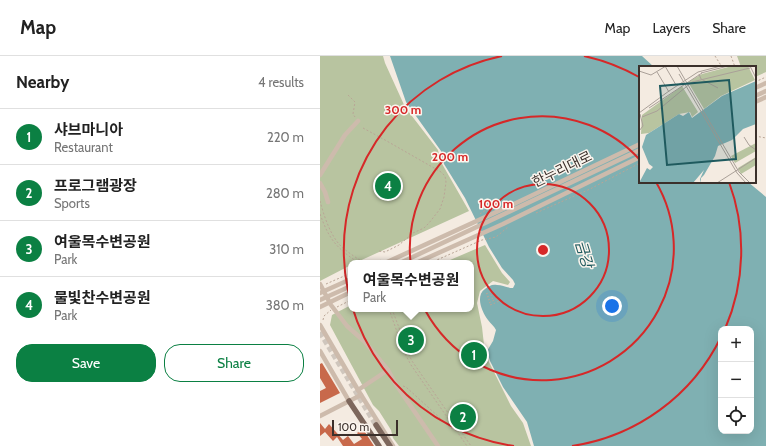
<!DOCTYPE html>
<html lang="en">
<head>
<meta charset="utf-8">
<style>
  body { margin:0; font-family:Cabin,"Noto Sans KR",sans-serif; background:#f6f6f6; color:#222 }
  .controls { position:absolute; right:12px; bottom:12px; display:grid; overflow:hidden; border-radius:8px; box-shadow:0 4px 16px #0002 }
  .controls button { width:36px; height:36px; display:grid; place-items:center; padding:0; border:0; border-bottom:1px solid #e0e0e0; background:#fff; color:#222; font:20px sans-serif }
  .scale { position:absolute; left:12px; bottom:10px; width:66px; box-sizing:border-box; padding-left:4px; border:2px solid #3b302b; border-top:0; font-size:11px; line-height:14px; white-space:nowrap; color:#3b302b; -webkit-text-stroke:3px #fbf5ee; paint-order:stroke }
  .you { position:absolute; left:292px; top:250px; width:14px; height:14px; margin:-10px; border:3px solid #fff; border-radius:50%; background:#1a73e8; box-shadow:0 0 0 6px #1a73e833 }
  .badge { display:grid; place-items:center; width:26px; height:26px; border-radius:50%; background:#0b8043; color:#fff; font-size:13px; font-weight:700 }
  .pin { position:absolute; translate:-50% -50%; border:2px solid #fff; box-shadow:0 1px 4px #0006 }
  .popup { position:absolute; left:28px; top:204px; width:126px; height:52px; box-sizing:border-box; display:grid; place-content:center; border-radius:8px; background:#fff; filter:drop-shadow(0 1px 3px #0005); font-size:13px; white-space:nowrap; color:#767676 }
  .popup b { font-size:15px; color:#222 }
  .popup::after { content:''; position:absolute; left:50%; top:100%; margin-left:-8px; border:8px solid transparent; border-top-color:#fff }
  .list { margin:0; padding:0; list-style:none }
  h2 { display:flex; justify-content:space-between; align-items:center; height:52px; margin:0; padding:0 16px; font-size:17px }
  h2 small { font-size:13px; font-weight:400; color:#767676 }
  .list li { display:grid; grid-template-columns:26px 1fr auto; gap:12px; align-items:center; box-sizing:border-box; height:56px; padding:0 16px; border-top:1px solid #e0e0e0 }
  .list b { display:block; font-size:15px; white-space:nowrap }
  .list p { margin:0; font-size:13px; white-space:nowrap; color:#767676 }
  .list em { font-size:13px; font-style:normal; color:#767676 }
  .actions { display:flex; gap:8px; padding:12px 16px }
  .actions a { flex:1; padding:9px 0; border:1px solid #0b8043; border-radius:16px; text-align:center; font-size:14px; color:#0b8043 }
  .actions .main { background:#0b8043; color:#fff }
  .icon { flex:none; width:22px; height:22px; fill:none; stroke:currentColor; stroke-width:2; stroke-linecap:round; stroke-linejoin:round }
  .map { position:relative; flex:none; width:446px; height:390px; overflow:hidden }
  header { display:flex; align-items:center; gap:24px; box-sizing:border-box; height:56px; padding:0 20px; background:#fff; border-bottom:1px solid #e0e0e0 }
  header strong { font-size:19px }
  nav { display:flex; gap:22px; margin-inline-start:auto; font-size:14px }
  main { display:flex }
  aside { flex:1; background:#fff }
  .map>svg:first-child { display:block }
  .green { fill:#b8c4a0 }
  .water { fill:#7fb0b2; fill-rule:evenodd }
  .building { fill:#c8694b }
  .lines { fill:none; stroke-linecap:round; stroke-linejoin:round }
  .major-tunnel { stroke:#cfc6bd; stroke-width:5.5; stroke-dasharray:5.5 3; stroke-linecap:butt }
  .path { stroke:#b9a596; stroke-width:1; stroke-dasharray:2 2; stroke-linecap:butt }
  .minor { stroke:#cdbbac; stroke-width:4.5 }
  .major { stroke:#7d675c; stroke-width:5.5 }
  .ring { fill:none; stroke:#d62828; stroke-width:2 }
  .labels { text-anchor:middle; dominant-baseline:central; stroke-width:3; stroke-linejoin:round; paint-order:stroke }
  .street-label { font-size:14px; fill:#3b302b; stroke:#fbf5ee }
  .water-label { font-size:15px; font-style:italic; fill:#1f5a5e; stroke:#fbf5ee }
  .inset-road { fill:none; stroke:#aaa098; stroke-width:1 }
  .view { fill:#1f5a5e; fill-opacity:0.15; stroke:#1f5a5e; stroke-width:2 }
  .inset-edge { fill:none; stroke:#3b302b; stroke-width:2 }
  .centre { fill:#d62828; stroke:#fbf5ee; stroke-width:2 }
  .ring-label { font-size:12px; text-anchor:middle; font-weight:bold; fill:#d62828; stroke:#fbf5ee; stroke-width:3; stroke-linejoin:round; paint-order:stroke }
</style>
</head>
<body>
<header>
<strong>Map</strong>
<nav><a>Map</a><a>Layers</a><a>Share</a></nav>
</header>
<main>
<aside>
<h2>Nearby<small>4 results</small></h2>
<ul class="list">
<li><span class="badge">1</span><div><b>샤브마니아</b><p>Restaurant</p></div><em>220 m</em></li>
<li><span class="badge">2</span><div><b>프로그램광장</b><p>Sports</p></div><em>280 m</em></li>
<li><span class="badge">3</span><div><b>여울목수변공원</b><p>Park</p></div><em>310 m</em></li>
<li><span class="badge">4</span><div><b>물빛찬수변공원</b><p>Park</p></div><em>380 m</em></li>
</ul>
<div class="actions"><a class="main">Save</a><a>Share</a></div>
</aside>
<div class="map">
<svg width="446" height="390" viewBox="0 0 446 390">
  <rect width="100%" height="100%" fill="#f4ebe1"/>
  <!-- green -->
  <g class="green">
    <polygon points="0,0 63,0 65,7 85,51 118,94 121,106 149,155 35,207 31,207 31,209 0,225"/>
    <polygon points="417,0 446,0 446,16 435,21 435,11 421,11"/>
    <polygon points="165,189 182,217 190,226 188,229 173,225 160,235 157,247 162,271 165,298 191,350 203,367 211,390 79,390 73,382 71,374 59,355 53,349 10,269 12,259 31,249 31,253 151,253 151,207 123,207"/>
  </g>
  <!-- water -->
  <path class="water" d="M70,0h252l12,11h-14v115h108l18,15v249h-232l-7,-24 -24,-35 -13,-26 -3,-10 6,-10 3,-11c-2,-4 -5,-6 -8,-10 -6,-8 -13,-24 -3,-31 4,-3 7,-5 12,-4 5,0 10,3 16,3l2,-4 -2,-4 -11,-12 -13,-21 -24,-49 -21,-34 -3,-13 -35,-49zM401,273h30v102h-30z"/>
  <!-- building -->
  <g class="building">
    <polygon points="2,307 20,337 0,347 0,335 6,332 0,322 0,308"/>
    <polygon points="0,367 5,373 9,368 23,384 28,380 34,388 42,383 37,377 43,373 54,390 23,390 17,381 13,385 5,376 0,380"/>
  </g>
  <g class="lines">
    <!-- major-tunnel -->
    <polyline class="major-tunnel" points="0,276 56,369"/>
    <!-- path -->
    <g class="path">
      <polyline points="395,0 402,11"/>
      <polyline points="411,0 415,11"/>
      <polyline points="435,26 446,21"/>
      <polyline points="28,39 35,46 33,58 35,61"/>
      <polyline points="43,72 65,84 121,116 125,120 126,126 124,141 120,153 109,167 104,172 93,177 79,189 65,196 59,195"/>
      <polyline points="435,80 446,82"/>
      <path d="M0,145c4,15 11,37 23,47 7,6 14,10 21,15"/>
      <polyline points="216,157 270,133 320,107"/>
      <path d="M0,158c9,25 16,34 39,49"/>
      <polyline points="160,158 164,155 171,153"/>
      <polyline points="55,207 61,204"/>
      <polyline points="110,207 153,188 162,184 176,181 188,171"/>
      <polyline points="6,228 31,217"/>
      <polyline points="166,238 171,236"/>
      <polyline points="174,238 177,236"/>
      <polyline points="167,241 172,239"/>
      <polyline points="175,241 179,239"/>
      <polyline points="176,243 180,242"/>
      <polyline points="168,244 173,242"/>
      <polyline points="177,246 181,244"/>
      <polyline points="169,247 174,244"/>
      <polyline points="170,249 175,247"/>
      <polyline points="17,251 31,244"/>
      <polyline points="69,253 84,296 91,309 147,390"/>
      <polyline points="72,253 84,285 88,297 92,305 151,390"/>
      <polyline points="3,264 4,260 11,254"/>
      <polyline points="83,330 86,331 132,373 137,375 140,375"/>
    </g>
    <!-- minor -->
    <g class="minor">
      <polyline points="435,32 446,27"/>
      <polyline points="435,40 446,35"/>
      <polyline points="435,46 446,41"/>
      <polyline points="0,119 25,79 38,65"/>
      <polyline points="0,127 5,136 8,146"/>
      <polyline points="65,207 196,147 320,88"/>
      <polyline points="80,207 320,94"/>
      <polyline points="96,207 183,168 320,101"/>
      <polyline points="0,228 11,249 27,270 45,286 68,314 75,327 118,390"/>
      <polyline points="0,237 31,223"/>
      <polyline points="0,244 31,230"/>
      <polyline points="0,251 31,236"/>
      <polyline points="0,269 38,334 73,390"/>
      <polyline points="0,295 29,345"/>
      <polyline points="38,334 68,314"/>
      <polyline points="0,360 41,339"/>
    </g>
    <!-- major -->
    <g class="major">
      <polyline points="29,345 59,390"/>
      <polyline points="56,369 70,390"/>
    </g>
  </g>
  <!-- distance rings -->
  <g class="ring">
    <circle cx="223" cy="194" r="66"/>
    <path d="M336 126A132 132 0 1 1 320 104"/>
    <path d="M401 281A198 198 0 0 1 252 390M194 390A198 198 0 0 1 182 0M264 0A198 198 0 0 1 319 21M409 126A198 198 0 0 1 405 273"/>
  </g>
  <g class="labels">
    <!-- street labels -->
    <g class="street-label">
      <text transform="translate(242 113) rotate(-26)">한누리대로</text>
    </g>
    <!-- water labels -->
    <g class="water-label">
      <text transform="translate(264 198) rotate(73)">금강</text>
    </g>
  </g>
  <!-- overview -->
  <g transform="translate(319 10)">
    <rect width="117" height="117" fill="#f4ebe1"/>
    <path d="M93,0h16l7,14 -34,16 -17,13 -16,-27 14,-8zM43,20l16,26 -6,5 -2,-5 -11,2 -30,19 -8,1 1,-19zM117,77v8l-21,12 -4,-7zM117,91v8l-15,9 -3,-6z" fill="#b8c4a0"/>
    <path d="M117,15v43l-13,5 -11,11 -14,6 -3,10 -11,19 -3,3v5l-1,-4 4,-9 -11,13h-54l8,-15 3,2 3,-3 -4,-3 -7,-17 4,-12 33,-21 4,2 6,-4 3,6 30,-22z" fill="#7fb0b2"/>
    <path class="inset-road" d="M26,0l11,19M38,0l62,106 11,11M111,0l6,12M0,5l12,4 15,-9M18,6l12,20M62,7l27,-7M40,8l58,99 9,10M60,8l2,5 17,9M30,25l29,-19 23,-6M10,42l53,-35M0,47l30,-22M3,51l15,-6 35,-29 58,-14M0,65l4,-5 -3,-12M105,71l5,8 7,5M78,117l39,-25"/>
    <path class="view" d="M90,14l7,79 -69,6 -7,-79z"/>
    <rect width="117" height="117" class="inset-edge"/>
  </g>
  <circle cx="223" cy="194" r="6" class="centre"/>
  <g class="ring-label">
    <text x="83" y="58">300 m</text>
    <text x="130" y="105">200 m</text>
    <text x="176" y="152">100 m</text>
  </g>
</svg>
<div class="controls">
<button>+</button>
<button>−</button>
<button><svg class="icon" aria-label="locate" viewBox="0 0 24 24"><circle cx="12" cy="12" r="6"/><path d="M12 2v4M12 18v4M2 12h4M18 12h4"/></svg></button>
</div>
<div class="scale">100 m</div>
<div class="you"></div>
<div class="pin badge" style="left:154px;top:299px">1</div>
<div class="pin badge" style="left:143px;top:361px">2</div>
<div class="pin badge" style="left:91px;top:284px">3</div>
<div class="popup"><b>여울목수변공원</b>Park</div>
<div class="pin badge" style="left:68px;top:130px">4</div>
</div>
</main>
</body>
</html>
